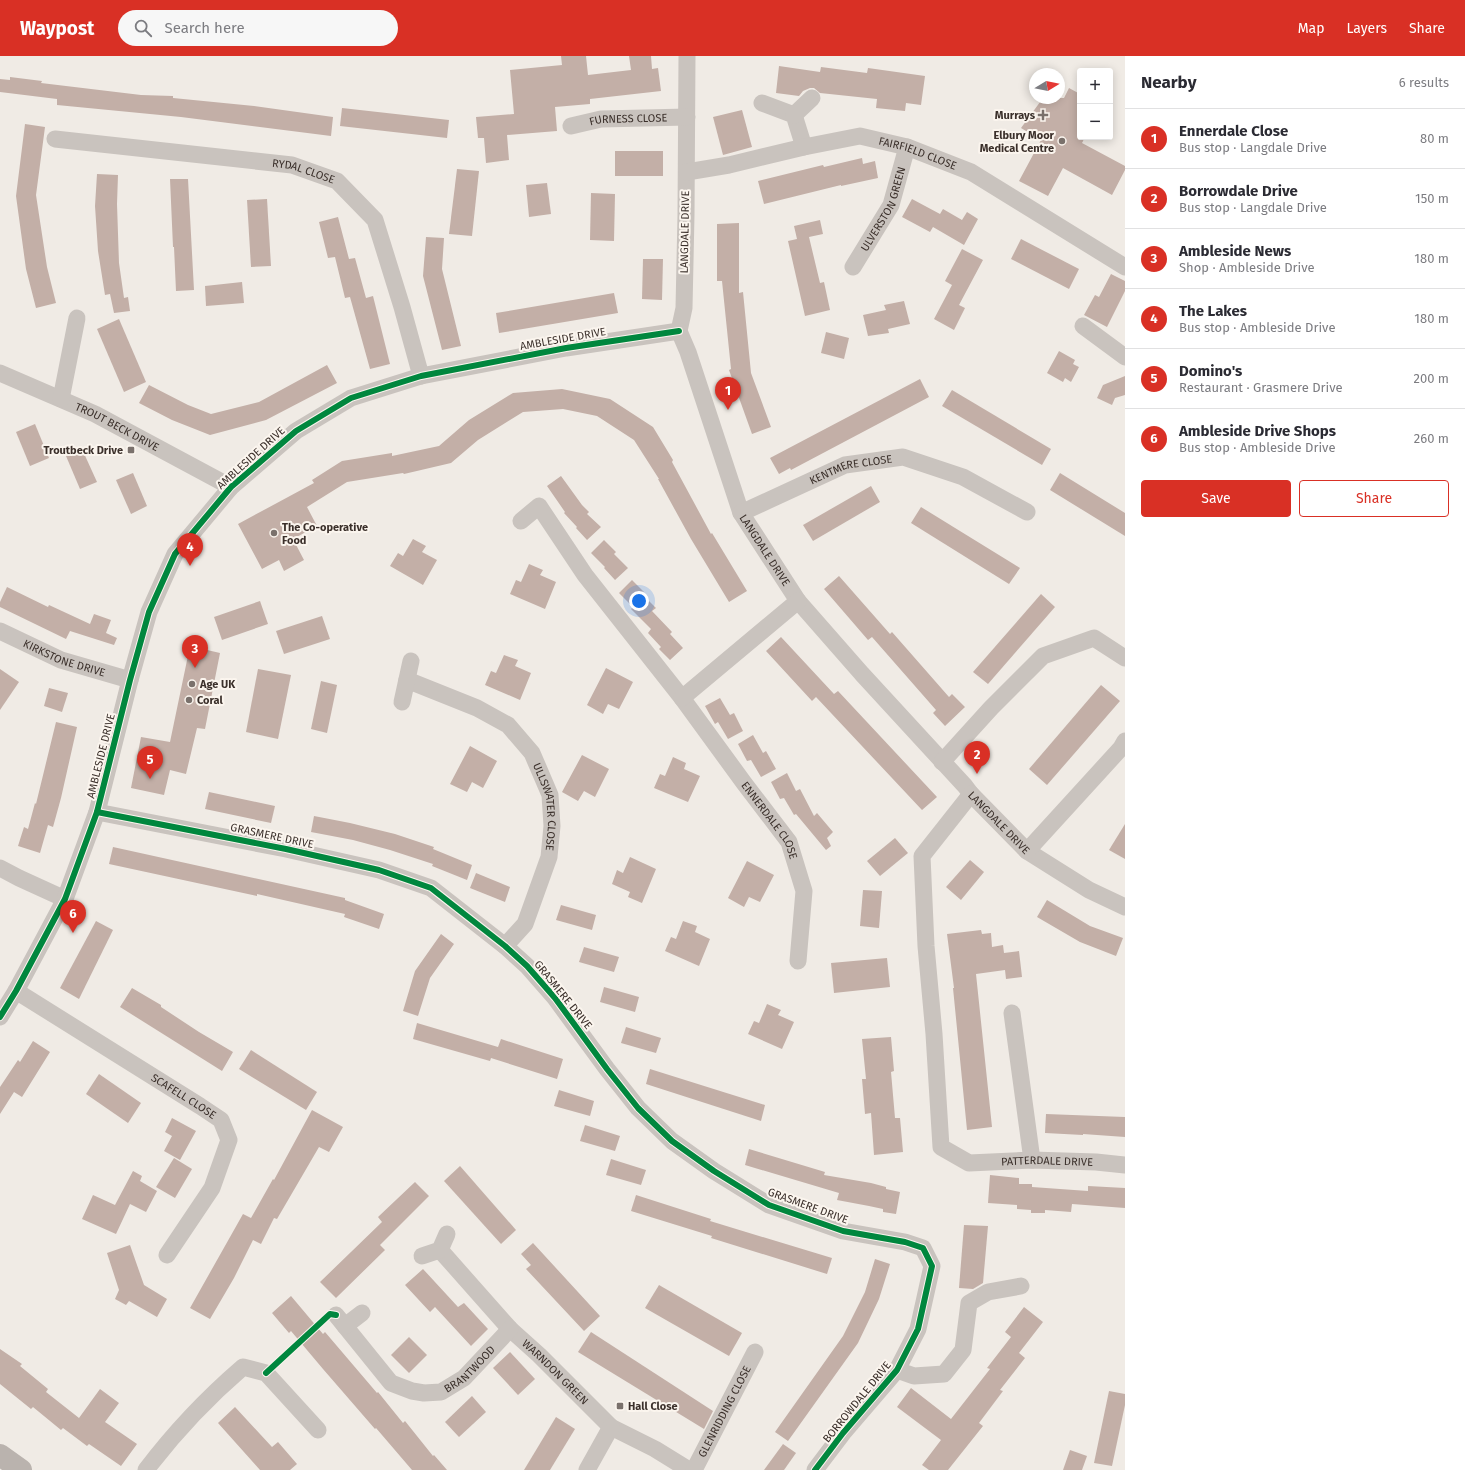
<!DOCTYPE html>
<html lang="en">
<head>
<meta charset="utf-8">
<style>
  body { margin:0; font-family:"Fira Sans",sans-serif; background:#f7f7f7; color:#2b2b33 }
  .controls { position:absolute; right:12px; top:12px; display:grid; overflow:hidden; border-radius:4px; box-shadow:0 2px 10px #0003 }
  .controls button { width:36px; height:36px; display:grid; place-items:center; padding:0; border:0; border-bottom:1px solid #e1e1e2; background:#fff; color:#2b2b33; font:20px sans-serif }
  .compass { position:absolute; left:1029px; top:12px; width:36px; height:36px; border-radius:50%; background:#fff; box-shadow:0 2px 10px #0003; rotate:80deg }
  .you { position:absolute; left:639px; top:545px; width:14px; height:14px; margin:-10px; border:3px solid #fff; border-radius:50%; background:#1a73e8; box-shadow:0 0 0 6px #1a73e833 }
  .badge { display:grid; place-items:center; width:26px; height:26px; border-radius:50%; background:#d93025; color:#fff; font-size:13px; font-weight:700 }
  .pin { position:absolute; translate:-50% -33px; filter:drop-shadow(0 1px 2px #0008) }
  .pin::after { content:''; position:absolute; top:21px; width:14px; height:12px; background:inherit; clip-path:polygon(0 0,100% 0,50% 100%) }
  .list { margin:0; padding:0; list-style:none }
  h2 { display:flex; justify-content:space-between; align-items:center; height:52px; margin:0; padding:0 16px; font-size:17px }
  h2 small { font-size:13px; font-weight:400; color:#7c7c81 }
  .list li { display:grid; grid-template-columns:26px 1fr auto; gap:12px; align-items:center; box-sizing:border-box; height:60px; padding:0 16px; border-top:1px solid #e1e1e2 }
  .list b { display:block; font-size:15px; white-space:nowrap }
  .list p { margin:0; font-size:13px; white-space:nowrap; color:#7c7c81 }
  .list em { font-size:13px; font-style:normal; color:#7c7c81 }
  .actions { display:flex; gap:8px; padding:12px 16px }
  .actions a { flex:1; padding:9px 0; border:1px solid #d93025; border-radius:4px; text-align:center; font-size:14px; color:#d93025 }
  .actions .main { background:#d93025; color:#fff }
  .icon { flex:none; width:22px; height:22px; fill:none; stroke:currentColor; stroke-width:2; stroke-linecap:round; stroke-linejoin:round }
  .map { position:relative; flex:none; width:1125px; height:1414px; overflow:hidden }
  header { display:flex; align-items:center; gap:24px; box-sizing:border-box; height:56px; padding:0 20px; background:#d93025; color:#fff }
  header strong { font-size:19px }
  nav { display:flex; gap:22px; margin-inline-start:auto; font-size:14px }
  .search { width:280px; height:36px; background:#f7f7f7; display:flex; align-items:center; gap:10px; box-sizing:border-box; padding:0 14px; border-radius:22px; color:#7c7c81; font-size:15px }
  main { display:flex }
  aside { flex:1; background:#fff }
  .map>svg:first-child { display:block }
  .building { fill:#c3afa7 }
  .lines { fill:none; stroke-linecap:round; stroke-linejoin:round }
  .minor { stroke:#c9c3be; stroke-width:17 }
  .secondary { stroke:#bab3ae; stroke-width:22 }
  .cycleway-casing { stroke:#fbf5ee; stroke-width:8 }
  .cycleway { stroke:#00873e; stroke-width:6 }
  .poi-dot { fill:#7a716c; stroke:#fbf5ee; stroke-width:1.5 }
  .labels { text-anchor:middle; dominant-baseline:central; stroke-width:4; stroke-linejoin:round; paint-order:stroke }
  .poi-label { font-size:11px; font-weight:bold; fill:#3b302b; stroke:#fbf5ee; text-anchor:start }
  .street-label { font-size:11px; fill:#3b302b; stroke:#fbf5ee }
</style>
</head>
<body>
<header>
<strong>Waypost</strong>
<div class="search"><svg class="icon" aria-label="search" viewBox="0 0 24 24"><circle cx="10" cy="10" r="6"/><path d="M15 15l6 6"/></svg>Search here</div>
<nav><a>Map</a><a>Layers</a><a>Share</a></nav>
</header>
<main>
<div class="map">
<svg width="1125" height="1414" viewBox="0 0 1125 1414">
  <rect width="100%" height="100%" fill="#f0ebe5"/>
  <!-- building -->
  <g class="building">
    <polygon points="561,0 586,0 588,19 631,14 629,0 651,0 652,13 658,12 661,35 590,43 590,48 555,51 557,75 507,79 509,104 486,107 484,82 478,82 476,61 514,58 510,14 562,9"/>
    <polygon points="779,10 820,16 821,11 867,17 868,12 925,20 921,49 906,47 905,55 876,52 877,43 820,37 814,32 810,32 803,35 799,40 776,37"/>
    <polygon points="10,21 42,25 41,27 141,39 173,40 173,42 254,50 333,61 331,80 181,61 57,49 57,43 0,36 0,23 10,24"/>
    <polygon points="1069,32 1080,38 1080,81 1085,81 1082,87 1125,110 1125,114 1112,139 1063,112 1048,140 1019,125 1041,84 1021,72 1043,42 1064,42"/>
    <polygon points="342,52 449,64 447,82 340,70"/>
    <polygon points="742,54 752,91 723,99 713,61"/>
    <polygon points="25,68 45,71 36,139 47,211 56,247 36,252 26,213 16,140"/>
    <rect x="615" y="95" width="48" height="25"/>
    <polygon points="862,102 863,108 875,105 878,122 841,130 841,129 764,148 758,125 823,109 824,111"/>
    <polygon points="457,113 479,115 472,180 449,178"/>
    <polygon points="97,118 118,119 117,148 119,207 124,242 128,241 130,255 114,257 110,238 105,239 98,195 95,150"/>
    <polygon points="170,123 188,123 194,234 176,235 174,191 173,191"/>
    <polygon points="547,127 551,158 529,161 526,129"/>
    <polygon points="591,137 615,138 614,185 590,184"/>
    <polygon points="267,143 271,210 251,211 247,144"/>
    <polygon points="912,143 940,158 943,153 962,164 967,156 978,163 964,189 933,171 930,176 902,161"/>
    <polygon points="338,161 349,203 355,202 366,242 373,240 390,308 370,313 350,241 345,242 335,201 328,202 319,166"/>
    <polygon points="820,164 823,178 809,181 820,227 824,226 830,254 805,260 788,185 797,183 794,170"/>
    <polygon points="739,167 739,237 743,236 751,317 771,371 752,378 729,314 731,313 722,225 717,225 717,168"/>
    <polygon points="426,181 444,182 442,213 461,290 442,294 423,220"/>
    <polygon points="1021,183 1079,213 1069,233 1011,203"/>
    <polygon points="962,193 983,204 959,249 965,252 954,274 934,263 952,229 945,225"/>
    <polygon points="643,203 663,203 662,244 642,243"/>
    <polygon points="1111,218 1125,225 1125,235 1107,271 1084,259 1095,239 1099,241"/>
    <polygon points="242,226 244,247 206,250 205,230"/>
    <polygon points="614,237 618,257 499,277 496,257"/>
    <polygon points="904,245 910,268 888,273 889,277 868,280 863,259 886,254 884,249"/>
    <polygon points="119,263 146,326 124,336 97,273"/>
    <polygon points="826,276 849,282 844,303 821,297"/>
    <polygon points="1059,295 1075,304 1073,308 1079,311 1071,326 1065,322 1063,326 1047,317"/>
    <polygon points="327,309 337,327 266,364 210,379 172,364 139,347 149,329 188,349 211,358 259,346"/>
    <polygon points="1125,320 1125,339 1115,342 1112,349 1097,342 1103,329"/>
    <polygon points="920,323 929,341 791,414 790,412 779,418 770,402"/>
    <polygon points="562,333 610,343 653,371 673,404 672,406 711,478 712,477 747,535 729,546 691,483 658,423 659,423 634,384 597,360 563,353 523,356 478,384 451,407 404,418 403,417 347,426 307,451 317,470 293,483 304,504 284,515 279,504 262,513 238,468 314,427 312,424 342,405 392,397 392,400 439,390 469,364 513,337"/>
    <polygon points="952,334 1051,393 1042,409 942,350"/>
    <polygon points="35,368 49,402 30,410 16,376"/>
    <polygon points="82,393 97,426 80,433 66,400"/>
    <polygon points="133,417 147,450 131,458 116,424"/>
    <polygon points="1060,417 1125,457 1125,480 1050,434"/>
    <polygon points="561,420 582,449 589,456 587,458 601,471 587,484 576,472 577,471 564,457 565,456 547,430"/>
    <polygon points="871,430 880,446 813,485 803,469"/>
    <polygon points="921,451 1020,512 1009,528 911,467"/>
    <polygon points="413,483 426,490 422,496 437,504 423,529 390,510 398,497 403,500"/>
    <polygon points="604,484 616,496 614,498 628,512 615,524 604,512 605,511 591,497"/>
    <polygon points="529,508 543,514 540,519 556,526 545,553 510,538 516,524 521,526"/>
    <polygon points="839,520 890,578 892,576 949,641 952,638 965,651 945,670 933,657 936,654 872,581 868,584 824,533"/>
    <polygon points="632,524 644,536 642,538 656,552 652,555 672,576 670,578 683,592 670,604 659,593 661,591 648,577 651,573 631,553 633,551 619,537"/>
    <polygon points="7,531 48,551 49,549 90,568 94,558 111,564 106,577 117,582 114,589 70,575 66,583 0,551 0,546"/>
    <polygon points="1041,538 1055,551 988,628 973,616"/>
    <polygon points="260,545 268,568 222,584 214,561"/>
    <polygon points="322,560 330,583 284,598 276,575"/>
    <polygon points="781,581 834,638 838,635 937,741 922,754 816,641 812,645 766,595"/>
    <polygon points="190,590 220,597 205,673 197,672 186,718 170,714 164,739 131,732 141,681 170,686"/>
    <polygon points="504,599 518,604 515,610 531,617 520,644 485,629 491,615 496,617"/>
    <polygon points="606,612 633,626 619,653 608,648 603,658 587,649"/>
    <polygon points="0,613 19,626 0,654"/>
    <polygon points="258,613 291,619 278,683 246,676"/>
    <polygon points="321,625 337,629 327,677 311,673"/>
    <polygon points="1101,629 1120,645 1047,729 1029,713"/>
    <polygon points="49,632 68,637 62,656 44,650"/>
    <polygon points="720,642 730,659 734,657 743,675 728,683 718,666 715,668 705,650"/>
    <polygon points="56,666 77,671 61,742 53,771 48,769 40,797 18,790 24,771 28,773 35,747 36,748"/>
    <polygon points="753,679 763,697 766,695 776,713 761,721 751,704 747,705 738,688"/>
    <polygon points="470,690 497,705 483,732 472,726 467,736 450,728"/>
    <polygon points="582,699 609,713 595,741 584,735 578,745 562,736"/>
    <polygon points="673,701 686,707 684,713 700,720 688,746 654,732 660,718 665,720"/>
    <polygon points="787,717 796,735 800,733 814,760 817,757 833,776 827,782 831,790 826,794 796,758 794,759 784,742 780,743 771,726"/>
    <polygon points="209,736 275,750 271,767 205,753"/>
    <polygon points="314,760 350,767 395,778 434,791 433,793 472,809 467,824 432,810 433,808 390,794 353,784 311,776"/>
    <polygon points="1125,768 1125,803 1109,794"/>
    <polygon points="895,782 908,797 880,820 867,805"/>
    <polygon points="113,791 345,842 345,844 384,858 379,873 344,861 345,858 257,838 257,840 109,808"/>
    <polygon points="630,801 656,813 642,847 628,841 630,836 612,828 617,814 623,817"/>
    <polygon points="970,804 984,816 961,844 946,831"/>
    <polygon points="747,805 774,819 760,846 749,841 744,851 728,842"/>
    <polygon points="476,817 510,831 505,846 470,832"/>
    <polygon points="863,834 882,835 879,872 860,870"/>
    <polygon points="1047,844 1090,870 1123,882 1116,900 1080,886 1037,861"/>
    <polygon points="561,849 596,859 592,874 556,864"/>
    <polygon points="96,865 113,874 79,943 60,932"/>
    <polygon points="683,865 697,870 695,876 710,883 699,910 665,895 671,881 676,883"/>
    <polygon points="981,874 982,878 991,877 992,891 1003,889 1004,897 1019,895 1022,921 1006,923 1005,914 976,918 992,1071 967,1074 953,932 954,932 947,878"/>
    <polygon points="441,878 454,888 430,922 418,960 403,955 415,915"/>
    <polygon points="584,891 619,901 614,916 579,906"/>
    <polygon points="887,902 890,931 834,937 831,907"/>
    <polygon points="604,931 639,941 635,956 600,946"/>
    <polygon points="132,932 161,949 161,951 199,976 233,996 222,1015 120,951"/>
    <polygon points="767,948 781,954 778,959 794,966 782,993 748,978 754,965 759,967"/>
    <polygon points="417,967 498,991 501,983 563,1003 557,1023 491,1002 490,1005 413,983"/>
    <polygon points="626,971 661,982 656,997 621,987"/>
    <polygon points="891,981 894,1015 891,1016 895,1062 900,1062 903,1096 874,1099 871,1057 865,1058 862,1023 866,1023 862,983"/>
    <polygon points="33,985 50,996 22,1041 14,1036 0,1058 0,1031 18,1004 20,1006"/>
    <polygon points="251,994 317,1036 306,1054 239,1013"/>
    <polygon points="650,1013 765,1049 761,1065 646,1028"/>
    <polygon points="99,1018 141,1047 128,1067 86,1038"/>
    <polygon points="559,1034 594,1045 590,1060 554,1050"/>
    <polygon points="312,1054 343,1071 329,1096 319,1091 277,1163 274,1162 261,1188 253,1184 234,1222 210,1263 190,1252 243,1158 251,1162 273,1123 274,1124"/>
    <polygon points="1046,1058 1125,1061 1125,1081 1083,1078 1083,1079 1045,1077"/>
    <polygon points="172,1062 196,1075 180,1104 164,1095 172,1080 165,1076"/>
    <polygon points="585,1069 620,1080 615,1095 580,1085"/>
    <polygon points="749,1093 825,1116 824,1119 871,1127 886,1131 886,1133 900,1136 896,1158 883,1156 883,1153 869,1150 837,1144 839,1137 745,1109"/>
    <polygon points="174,1102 192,1113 175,1142 156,1131"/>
    <polygon points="611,1103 646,1114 641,1129 606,1119"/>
    <polygon points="460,1110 516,1174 501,1188 444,1125"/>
    <polygon points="133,1115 142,1120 140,1125 157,1135 146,1156 130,1148 116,1178 82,1163 93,1139 115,1149"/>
    <polygon points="990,1119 1019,1122 1019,1128 1032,1128 1032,1131 1088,1135 1088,1130 1125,1132 1125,1152 1072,1148 1071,1156 1045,1154 1045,1157 1031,1157 1031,1154 1017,1153 1017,1149 988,1147"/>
    <polygon points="415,1126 429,1140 380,1189 385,1194 336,1242 320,1226 382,1166 378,1161"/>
    <polygon points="636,1139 711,1163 710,1165 832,1202 827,1218 711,1182 712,1180 631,1155"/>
    <polygon points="964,1169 988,1170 983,1227 973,1233 959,1232"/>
    <polygon points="533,1187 600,1260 584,1275 526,1213 531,1209 521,1198"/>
    <polygon points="130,1189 144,1229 167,1243 157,1261 129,1245 126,1249 115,1243 119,1234 107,1197"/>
    <polygon points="875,1203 890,1208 879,1243 858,1287 788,1385 775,1376 843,1280 865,1236"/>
    <polygon points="423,1213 458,1251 464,1247 488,1273 471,1290 435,1251 430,1256 405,1229"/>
    <polygon points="659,1229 742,1277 729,1300 645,1252"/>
    <polygon points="291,1240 323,1278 325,1276 377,1337 378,1336 403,1367 405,1365 433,1400 434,1399 447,1414 412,1414 376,1372 375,1373 323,1313 291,1275 289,1277 272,1257"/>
    <polygon points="1024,1251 1043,1266 1019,1297 1025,1302 1000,1334 1003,1335 979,1367 983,1370 948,1414 929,1414 922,1409 941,1384 897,1351 911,1332 951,1363 990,1313 987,1312 1011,1281 1005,1276"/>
    <polygon points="591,1276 713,1355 704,1373 578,1296"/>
    <polygon points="409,1281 427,1299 409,1317 391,1299"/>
    <polygon points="0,1293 22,1308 20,1310 48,1333 46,1336 79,1362 100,1333 119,1347 105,1366 137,1388 121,1410 89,1388 87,1390 63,1372 61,1374 33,1351 31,1353 0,1328"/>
    <polygon points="510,1296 535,1323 518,1339 493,1312"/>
    <polygon points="1109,1335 1125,1338 1125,1349 1112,1410 1094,1407"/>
    <polygon points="472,1340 486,1356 459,1381 445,1366"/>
    <polygon points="235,1351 272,1391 278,1386 297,1408 290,1414 260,1414 218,1367"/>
    <polygon points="556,1361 575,1373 550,1414 524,1414"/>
    <polygon points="783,1388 796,1397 784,1414 764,1414"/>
    <polygon points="1070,1394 1087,1400 1082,1414 1063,1414"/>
  </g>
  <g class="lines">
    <!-- minor -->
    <g class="minor">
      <path id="s1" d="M687,0l-1,159 -2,93 -5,23 9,21 53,161 57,88 64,73 103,112 6,8 56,57 62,39 36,17"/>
      <polyline points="762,47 794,59 804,91"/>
      <polyline points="794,59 812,42"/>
      <path id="s2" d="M571,70l30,-7 86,-2"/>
      <path id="s3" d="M55,83l237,26 45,16 38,39 27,87 19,69"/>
      <path id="s4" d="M687,116l42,-7 75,-18 56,-11 47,11 64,25 154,95"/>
      <path id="s5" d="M853,211l38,-62 16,-58"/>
      <polyline points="1083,270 1125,301"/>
      <path id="s6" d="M0,317l95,41 136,73"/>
      <polyline points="61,343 77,262"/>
      <path id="s7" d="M741,457l104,-48 58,-8 60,20 64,35"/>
      <path id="s8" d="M521,465l18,-15 46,69 97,123 62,85 45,59 15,49 -6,70"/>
      <path id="s9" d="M0,575l61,29 69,20"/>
      <path id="s10" d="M407,624l70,28 31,17 24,28 18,42 2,31 -3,31 -24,67 -20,22"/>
      <polyline points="682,642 798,545"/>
      <polyline points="402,646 411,605"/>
      <polyline points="942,706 991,652 1043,600 1094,582 1125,602"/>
      <path id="s11" d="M971,738l-49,62 4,90 8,88 7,113 28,16 63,-3 64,2 29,3"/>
      <polyline points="97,756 286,793 379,814 431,832 505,890 527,910 555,942 607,1013 638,1052 672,1085 714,1115 769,1149 843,1175 905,1186 923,1192 932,1210 918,1273 897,1314 843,1377 815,1414"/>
      <polyline points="1027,795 1121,692 1125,685"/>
      <polyline points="0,812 19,822 65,843"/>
      <path id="s12" d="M16,935l184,115 21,14 8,20 -17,48 -45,67"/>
      <polyline points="1012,957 1032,1104"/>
      <polyline points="0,961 16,935 65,843 97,756 130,624 149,556 175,498 231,431 296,375 351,342 421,320 566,292 679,275"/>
      <path id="s13" d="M440,1194l70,79 29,26 72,72 44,22 34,21"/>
      <polyline points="422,1200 440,1194 447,1178"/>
      <path id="s14" d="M336,1259l55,68 21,8 12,2 17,-1 23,-14 46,-49"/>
      <polyline points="345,1270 362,1257"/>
      <polyline points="897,1314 914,1320 944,1318 963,1294 969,1247 988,1236 1021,1230"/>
      <path d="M146,1414c28,-37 61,-72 97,-103l23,6 52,57"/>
      <polyline points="587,1414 611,1371"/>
      <path id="s15" d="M694,1414l61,-118"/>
    </g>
    <!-- secondary -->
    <polyline class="secondary" points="0,1399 21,1414"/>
    <defs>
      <g id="cycleway">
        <polyline points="97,756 286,793 379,814 431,832 505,890 527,910 555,942 607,1013 638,1052 672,1085 714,1115 769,1149 843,1175 905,1186 923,1192 932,1210 918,1273 897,1314 843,1377 815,1414"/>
        <polyline points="0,961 16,935 65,843 97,756 130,624 149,556 175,498 231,431 296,375 351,342 421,320 566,292 679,275"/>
        <polyline points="266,1317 330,1258 336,1259"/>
      </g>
    </defs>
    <!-- cycleway casing -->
    <use href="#cycleway" class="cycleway-casing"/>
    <!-- cycleway -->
    <use href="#cycleway" class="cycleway"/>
  </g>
  <!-- markers -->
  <g class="poi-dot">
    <path d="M1041 53h4v4h4v4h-4v4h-4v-4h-4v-4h4z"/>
    <circle cx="1062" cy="85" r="4"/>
    <rect x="127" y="390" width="8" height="8" rx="2"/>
    <circle cx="274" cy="477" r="4"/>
    <circle cx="192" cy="628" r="4"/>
    <circle cx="189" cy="644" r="4"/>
    <rect x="616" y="1346" width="8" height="8" rx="2"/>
  </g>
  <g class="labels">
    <!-- poi labels -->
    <g class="poi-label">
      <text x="1035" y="59" text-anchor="end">Murrays</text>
      <text x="1054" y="79" text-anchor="end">Elbury Moor<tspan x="1054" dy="13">Medical Centre</tspan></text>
      <text x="123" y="394" text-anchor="end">Troutbeck Drive</text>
      <text x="282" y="471">The Co-operative<tspan x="282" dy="13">Food</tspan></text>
      <text x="200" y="628">Age UK</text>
      <text x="197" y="644">Coral</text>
      <text x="628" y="1350">Hall Close</text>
    </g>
    <!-- street labels -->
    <g class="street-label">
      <text stroke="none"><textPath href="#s2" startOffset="58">FURNESS CLOSE</textPath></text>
      <text stroke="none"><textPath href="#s4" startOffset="237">FAIRFIELD CLOSE</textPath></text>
      <text stroke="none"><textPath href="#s3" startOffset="251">RYDAL CLOSE</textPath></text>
      <text stroke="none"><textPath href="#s5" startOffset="66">ULVERSTON GREEN</textPath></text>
      <text transform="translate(685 176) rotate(-89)">LANGDALE DRIVE</text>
      <text transform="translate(563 283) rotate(-10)">AMBLESIDE DRIVE</text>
      <text stroke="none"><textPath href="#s6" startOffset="129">TROUT BECK DRIVE</textPath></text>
      <text transform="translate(251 402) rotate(-42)">AMBLESIDE DRIVE</text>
      <text stroke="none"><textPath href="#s7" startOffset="119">KENTMERE CLOSE</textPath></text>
      <text stroke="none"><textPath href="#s1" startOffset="512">LANGDALE DRIVE</textPath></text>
      <text stroke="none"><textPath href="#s9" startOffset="70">KIRKSTONE DRIVE</textPath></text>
      <text transform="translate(101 700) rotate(-76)">AMBLESIDE DRIVE</text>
      <text stroke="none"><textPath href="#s10" startOffset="204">ULLSWATER CLOSE</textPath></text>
      <text stroke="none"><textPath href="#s8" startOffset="414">ENNERDALE CLOSE</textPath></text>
      <text stroke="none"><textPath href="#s1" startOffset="872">LANGDALE DRIVE</textPath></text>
      <text transform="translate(272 780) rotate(12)">GRASMERE DRIVE</text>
      <text transform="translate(563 939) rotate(51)">GRASMERE DRIVE</text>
      <text stroke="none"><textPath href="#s12" startOffset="198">SCAFELL CLOSE</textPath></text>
      <text stroke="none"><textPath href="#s11" startOffset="481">PATTERDALE DRIVE</textPath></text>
      <text transform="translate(808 1150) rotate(20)">GRASMERE DRIVE</text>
      <text stroke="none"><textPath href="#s14" startOffset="176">BRANTWOOD</textPath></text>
      <text stroke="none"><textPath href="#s13" startOffset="168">WARNDON GREEN</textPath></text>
      <text transform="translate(857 1346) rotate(-51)">BORROWDALE DRIVE</text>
      <text stroke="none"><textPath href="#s15" startOffset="66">GLENRIDDING CLOSE</textPath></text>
    </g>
  </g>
</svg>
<div class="controls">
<button>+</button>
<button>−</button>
</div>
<svg class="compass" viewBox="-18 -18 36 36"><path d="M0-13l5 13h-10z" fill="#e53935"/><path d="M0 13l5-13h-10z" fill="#7c7c81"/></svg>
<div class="you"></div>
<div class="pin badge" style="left:728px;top:354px">1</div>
<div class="pin badge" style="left:977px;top:718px">2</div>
<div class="pin badge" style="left:195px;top:612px">3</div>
<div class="pin badge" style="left:190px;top:510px">4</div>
<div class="pin badge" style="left:150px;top:723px">5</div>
<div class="pin badge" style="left:73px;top:877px">6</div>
</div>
<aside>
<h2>Nearby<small>6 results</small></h2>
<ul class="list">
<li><span class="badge">1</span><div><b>Ennerdale Close</b><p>Bus stop · Langdale Drive</p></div><em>80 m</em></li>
<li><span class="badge">2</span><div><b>Borrowdale Drive</b><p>Bus stop · Langdale Drive</p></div><em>150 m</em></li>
<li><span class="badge">3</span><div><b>Ambleside News</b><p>Shop · Ambleside Drive</p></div><em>180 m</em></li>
<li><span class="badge">4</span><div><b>The Lakes</b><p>Bus stop · Ambleside Drive</p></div><em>180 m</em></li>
<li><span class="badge">5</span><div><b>Domino's</b><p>Restaurant · Grasmere Drive</p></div><em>200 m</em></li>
<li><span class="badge">6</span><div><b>Ambleside Drive Shops</b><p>Bus stop · Ambleside Drive</p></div><em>260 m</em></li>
</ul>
<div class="actions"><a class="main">Save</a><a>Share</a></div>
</aside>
</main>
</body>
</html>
